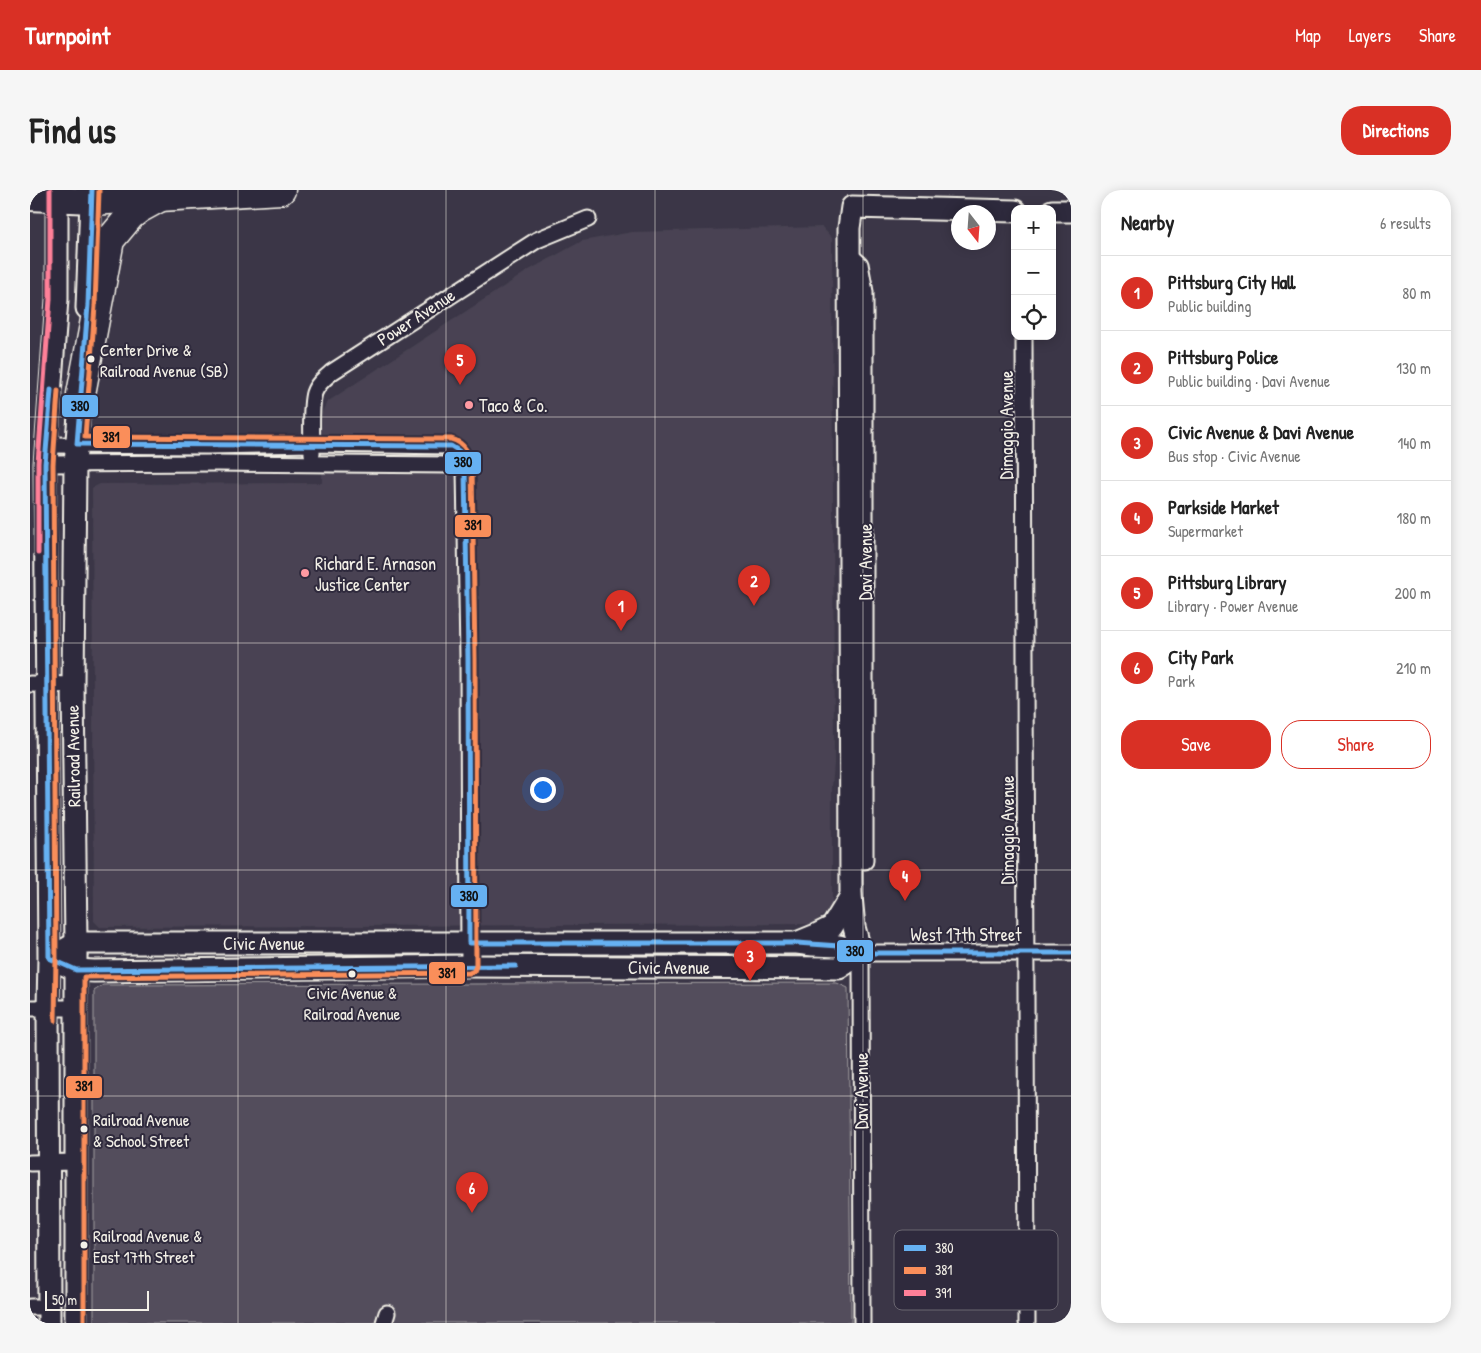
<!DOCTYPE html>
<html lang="en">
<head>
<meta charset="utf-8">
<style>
  body { margin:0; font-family:"Patrick Hand",sans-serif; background:#f6f6f6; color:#222 }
  .controls { position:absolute; right:15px; top:15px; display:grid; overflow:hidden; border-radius:10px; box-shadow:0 2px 12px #0003 }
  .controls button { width:45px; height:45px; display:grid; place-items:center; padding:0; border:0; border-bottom:1px solid #e0e0e0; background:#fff; color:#222; font:25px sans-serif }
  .compass { position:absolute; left:921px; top:15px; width:45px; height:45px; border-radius:50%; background:#fff; box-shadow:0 2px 12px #0003; rotate:163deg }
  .scale { position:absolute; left:15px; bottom:12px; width:104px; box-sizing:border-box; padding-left:5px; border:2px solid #f4f1e8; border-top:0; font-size:14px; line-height:18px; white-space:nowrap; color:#f4f1e8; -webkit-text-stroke:4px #2f2a3d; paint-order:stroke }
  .you { position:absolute; left:512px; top:599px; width:18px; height:18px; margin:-12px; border:4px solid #fff; border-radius:50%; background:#1a73e8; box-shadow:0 0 0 8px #1a73e833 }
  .badge { display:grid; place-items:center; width:32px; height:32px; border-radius:50%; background:#d93025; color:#fff; font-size:16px; font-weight:700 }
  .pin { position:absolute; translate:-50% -41px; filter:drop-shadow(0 1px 2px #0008) }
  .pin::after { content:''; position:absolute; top:26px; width:18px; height:15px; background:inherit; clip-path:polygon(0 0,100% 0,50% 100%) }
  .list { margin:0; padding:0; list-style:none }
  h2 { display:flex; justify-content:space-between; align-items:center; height:65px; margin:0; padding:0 20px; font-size:21px }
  h2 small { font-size:16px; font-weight:400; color:#767676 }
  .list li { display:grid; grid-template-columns:32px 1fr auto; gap:15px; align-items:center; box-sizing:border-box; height:75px; padding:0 20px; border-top:1px solid #e0e0e0 }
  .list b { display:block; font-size:19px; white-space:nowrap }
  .list p { margin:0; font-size:16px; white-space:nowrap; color:#767676 }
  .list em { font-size:16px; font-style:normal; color:#767676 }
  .actions { display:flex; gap:10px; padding:15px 20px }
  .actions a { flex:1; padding:11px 0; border:1px solid #d93025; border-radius:20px; text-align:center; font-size:18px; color:#d93025 }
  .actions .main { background:#d93025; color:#fff }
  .icon { flex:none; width:28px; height:28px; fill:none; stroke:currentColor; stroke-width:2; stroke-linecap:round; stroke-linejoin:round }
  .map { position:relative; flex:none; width:1041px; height:1133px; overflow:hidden; border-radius:20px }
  header { display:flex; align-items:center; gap:30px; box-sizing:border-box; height:70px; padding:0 25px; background:#d93025; color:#fff }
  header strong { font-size:24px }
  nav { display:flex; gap:28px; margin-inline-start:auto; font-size:18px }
  .intro { display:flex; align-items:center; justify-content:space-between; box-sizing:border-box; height:120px; padding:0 30px }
  h1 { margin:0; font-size:35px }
  .button { padding:12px 22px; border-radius:20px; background:#d93025; color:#fff; font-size:18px; font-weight:700 }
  main { display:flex; gap:30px; padding:0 30px }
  aside { flex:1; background:#fff; border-radius:20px; box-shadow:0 2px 12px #0003 }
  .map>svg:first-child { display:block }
  .built { fill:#484352 }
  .green { fill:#534e5c; stroke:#a4a0a2 }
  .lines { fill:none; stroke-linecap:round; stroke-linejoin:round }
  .street-casing { stroke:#f4f1e8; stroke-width:19 }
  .secondary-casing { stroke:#f4f1e8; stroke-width:25 }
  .primary-casing { stroke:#f4f1e8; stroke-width:28 }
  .highway-casing { stroke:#f4f1e8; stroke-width:31 }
  .street { stroke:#2f2a3d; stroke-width:15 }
  .secondary { stroke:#2f2a3d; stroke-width:21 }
  .primary { stroke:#2f2a3d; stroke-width:24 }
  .highway { stroke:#2f2a3d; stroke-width:28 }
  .bus-1-casing { stroke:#2f2a3d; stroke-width:9 }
  .bus-2-casing { stroke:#2f2a3d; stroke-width:9 }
  .bus-3-casing { stroke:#2f2a3d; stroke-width:9 }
  .bus-1 { stroke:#66b1f2; stroke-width:5 }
  .bus-2 { stroke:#fa8e5a; stroke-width:5 }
  .bus-3 { stroke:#ff8098; stroke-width:5 }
  .grid { fill:none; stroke:#f4f1e8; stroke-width:1; stroke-opacity:0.55 }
  .bus-dot { fill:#f4f1e8; stroke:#2f2a3d; stroke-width:2 }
  .poi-dot { fill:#ff9aa2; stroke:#2f2a3d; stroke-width:2 }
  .labels { text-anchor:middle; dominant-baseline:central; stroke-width:4; stroke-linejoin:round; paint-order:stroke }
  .bus-label { font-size:17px; fill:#f4f1e8; stroke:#2f2a3d; text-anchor:start }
  .street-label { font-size:18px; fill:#f4f1e8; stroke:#2f2a3d }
  .poi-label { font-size:18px; fill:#f4f1e8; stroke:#2f2a3d; text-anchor:start }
  .key { fill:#2f2a3d; stroke:#6a6670; stroke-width:1 }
  .key-label { font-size:14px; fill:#f4f1e8 }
  .line-badge { stroke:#2f2a3d; stroke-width:2 }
  .pale-badge-label { font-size:14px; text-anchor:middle; font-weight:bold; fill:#111 }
</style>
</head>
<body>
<header>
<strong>Turnpoint</strong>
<nav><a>Map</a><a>Layers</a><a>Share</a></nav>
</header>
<div class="intro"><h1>Find us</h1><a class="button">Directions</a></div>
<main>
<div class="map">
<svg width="1041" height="1133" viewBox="0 0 1041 1133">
  <rect width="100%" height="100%" fill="#3b3647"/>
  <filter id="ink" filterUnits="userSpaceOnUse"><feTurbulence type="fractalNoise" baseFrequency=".02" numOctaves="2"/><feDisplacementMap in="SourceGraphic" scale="10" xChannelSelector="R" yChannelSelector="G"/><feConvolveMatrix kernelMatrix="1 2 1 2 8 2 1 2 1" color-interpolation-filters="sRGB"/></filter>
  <g filter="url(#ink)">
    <!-- built -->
    <polygon class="built" points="792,37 802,48 804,574 802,597 802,717 783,734 70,737 64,731 62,298 70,294 292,293 292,222 297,212 499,80 552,51 602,42"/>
    <!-- green -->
    <polygon class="green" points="807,793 818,798 821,1133 64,1133 64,801 73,795"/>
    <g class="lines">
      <defs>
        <g id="street">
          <polyline points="819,64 830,74 835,102 835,671 821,671"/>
          <polyline points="994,146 997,1133"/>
          <polyline points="17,255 177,256 282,254 421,256 429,261 435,278 438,468 439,776"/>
          <path d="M282,264c0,-15 -2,-48 2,-61 3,-9 11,-15 18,-21l205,-132 51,-21"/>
          <polyline points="15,274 187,273 421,275 433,270"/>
          <polyline points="0,494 43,495"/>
          <polyline points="0,818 46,818"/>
          <polyline points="0,973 46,972"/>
          <polyline points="0,1117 18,1117"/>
          <polyline points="354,1133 357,1123"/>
          <polyline points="832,1133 831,763 1041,763"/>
        </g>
        <g id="secondary">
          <polyline points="1022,21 1041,21"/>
          <polyline points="57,118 61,11"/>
          <polyline points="769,752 786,745 802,737 821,706"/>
          <polyline points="34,760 46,753 767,753 783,755 809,756 831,763"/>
          <polyline points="831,763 824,737 821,706 819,38 822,17 985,21"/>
          <polyline points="33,774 46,780 64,781 439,776 809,778 831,763"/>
          <polyline points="19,1133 18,817 19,768 15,274 27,109 27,9"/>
          <polyline points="46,1133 46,753 43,495 45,274 52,189"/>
        </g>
        <polyline id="primary" points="0,8 61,11"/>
        <g id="highway">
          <polyline points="27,0 27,9"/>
          <polyline points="62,0 61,11 251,0"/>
          <polyline points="51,204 80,50 100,26 109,19 129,8"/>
        </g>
      </defs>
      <!-- street casing -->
      <use href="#street" class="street-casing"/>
      <!-- secondary casing -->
      <use href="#secondary" class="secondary-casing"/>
      <!-- primary casing -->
      <use href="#primary" class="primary-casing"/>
      <!-- highway casing -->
      <use href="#highway" class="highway-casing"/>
      <!-- street -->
      <use href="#street" class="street"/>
      <!-- secondary -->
      <use href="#secondary" class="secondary"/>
      <!-- primary -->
      <use href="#primary" class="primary"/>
      <!-- highway -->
      <use href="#highway" class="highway"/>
      <defs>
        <g id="bus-1">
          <polyline points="62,0 58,115 47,254 421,256 429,261 435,278 438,468 439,753 767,753 809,756 831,763 1041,763"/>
          <polyline points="21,200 15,274 19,768 46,780 486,776"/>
        </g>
        <g id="bus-2">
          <polyline points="25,831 26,768 23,274 28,201"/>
          <path d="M54,1133v-346l385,-4 5,-2 2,-5 -1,-308 -3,-190c-3,-14 -6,-25 -21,-29l-366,-2 10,-131 4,-116"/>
        </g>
        <polyline id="bus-3" points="8,363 8,273 20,109 20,0"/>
      </defs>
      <!-- bus-1 casing -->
      <use href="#bus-1" class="bus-1-casing"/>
      <!-- bus-2 casing -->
      <use href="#bus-2" class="bus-2-casing"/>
      <!-- bus-3 casing -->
      <use href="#bus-3" class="bus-3-casing"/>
      <!-- bus-1 -->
      <use href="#bus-1" class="bus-1"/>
      <!-- bus-2 -->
      <use href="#bus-2" class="bus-2"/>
      <!-- bus-3 -->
      <use href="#bus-3" class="bus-3"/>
    </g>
  </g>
  <!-- grid -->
  <path class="grid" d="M208,0v1133M416,0v1133M625,0v1133M833,0v1133M0,227h1041M0,453h1041M0,680h1041M0,906h1041"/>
  <!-- markers -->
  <g class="bus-dot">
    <circle cx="61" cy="169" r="4.5"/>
    <circle cx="322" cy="784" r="4.5"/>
    <circle cx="54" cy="939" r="4.5"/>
    <circle cx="54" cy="1055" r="4.5"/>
  </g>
  <g class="poi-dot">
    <circle cx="439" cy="215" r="5"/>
    <circle cx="275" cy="383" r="5"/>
  </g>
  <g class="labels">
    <!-- bus labels -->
    <g class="bus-label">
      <text x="70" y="159">Center Drive &amp;<tspan x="70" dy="21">Railroad Avenue (SB)</tspan></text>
      <text x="322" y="802" text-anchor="middle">Civic Avenue &amp;<tspan x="322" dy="21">Railroad Avenue</tspan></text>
      <text x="63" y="929">Railroad Avenue<tspan x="63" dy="21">&amp; School Street</tspan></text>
      <text x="63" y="1045">Railroad Avenue &amp;<tspan x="63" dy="21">East 17th Street</tspan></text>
    </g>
    <!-- street labels -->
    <g class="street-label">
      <text transform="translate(386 127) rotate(-33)">Power Avenue</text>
      <text transform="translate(976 235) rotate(-90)">Dimaggio Avenue</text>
      <text transform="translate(835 372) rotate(-90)">Davi Avenue</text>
      <text transform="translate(43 566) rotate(-91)">Railroad Avenue</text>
      <text transform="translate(977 640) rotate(-90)">Dimaggio Avenue</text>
      <text x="936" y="744">West 17th Street</text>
      <text x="234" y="753">Civic Avenue</text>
      <text x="639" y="777">Civic Avenue</text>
      <text transform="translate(831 901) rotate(-90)">Davi Avenue</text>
    </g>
    <!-- poi labels -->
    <g class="poi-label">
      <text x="449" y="215">Taco &amp; Co.</text>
      <text x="285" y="373">Richard E. Arnason<tspan x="285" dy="21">Justice Center</tspan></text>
    </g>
  </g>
  <!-- legend -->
  <rect x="864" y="1040" width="164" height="80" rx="8" class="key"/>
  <rect x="874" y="1055" width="22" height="6" fill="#66b1f2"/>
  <rect x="874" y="1077" width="22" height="7" fill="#fa8e5a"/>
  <rect x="874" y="1100" width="22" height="6" fill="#ff8098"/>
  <g class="key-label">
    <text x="905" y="1063">380</text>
    <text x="905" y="1085">381</text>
    <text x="905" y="1108">391</text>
  </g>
  <g class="line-badge">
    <rect x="31" y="204" width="38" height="24" rx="5" fill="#66b1f2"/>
    <rect x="62" y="235" width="39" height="24" rx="5" fill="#fa8e5a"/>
    <rect x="414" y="261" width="38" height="24" rx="5" fill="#66b1f2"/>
    <rect x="424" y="324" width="38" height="24" rx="5" fill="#fa8e5a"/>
    <rect x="420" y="694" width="38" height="24" rx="5" fill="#66b1f2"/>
    <rect x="806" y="749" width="38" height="24" rx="5" fill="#66b1f2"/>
    <rect x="398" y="771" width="38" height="24" rx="5" fill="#fa8e5a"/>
    <rect x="35" y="885" width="38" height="24" rx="5" fill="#fa8e5a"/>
  </g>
  <g class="pale-badge-label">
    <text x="50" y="221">380</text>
    <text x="81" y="252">381</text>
    <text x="433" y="277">380</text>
    <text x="443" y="340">381</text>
    <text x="439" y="711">380</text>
    <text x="825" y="766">380</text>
    <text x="417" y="788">381</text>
    <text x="54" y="901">381</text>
  </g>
</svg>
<div class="controls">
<button>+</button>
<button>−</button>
<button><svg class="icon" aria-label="locate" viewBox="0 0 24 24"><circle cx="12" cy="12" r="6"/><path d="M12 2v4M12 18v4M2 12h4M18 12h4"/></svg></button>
</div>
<svg class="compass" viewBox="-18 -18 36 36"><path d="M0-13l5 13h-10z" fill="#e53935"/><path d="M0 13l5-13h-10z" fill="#767676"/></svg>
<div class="scale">50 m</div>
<div class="you"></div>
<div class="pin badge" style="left:591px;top:441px">1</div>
<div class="pin badge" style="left:724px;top:416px">2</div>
<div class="pin badge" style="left:720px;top:791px">3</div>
<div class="pin badge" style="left:875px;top:711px">4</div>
<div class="pin badge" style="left:430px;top:195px">5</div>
<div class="pin badge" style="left:442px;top:1023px">6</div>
</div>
<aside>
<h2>Nearby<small>6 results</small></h2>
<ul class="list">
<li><span class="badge">1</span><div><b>Pittsburg City Hall</b><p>Public building</p></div><em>80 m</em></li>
<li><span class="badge">2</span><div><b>Pittsburg Police</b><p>Public building · Davi Avenue</p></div><em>130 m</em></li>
<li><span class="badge">3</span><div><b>Civic Avenue &amp; Davi Avenue</b><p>Bus stop · Civic Avenue</p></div><em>140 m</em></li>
<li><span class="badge">4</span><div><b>Parkside Market</b><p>Supermarket</p></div><em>180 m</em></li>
<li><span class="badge">5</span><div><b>Pittsburg Library</b><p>Library · Power Avenue</p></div><em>200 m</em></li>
<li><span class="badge">6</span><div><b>City Park</b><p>Park</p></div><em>210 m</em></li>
</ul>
<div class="actions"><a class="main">Save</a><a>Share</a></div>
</aside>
</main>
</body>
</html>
